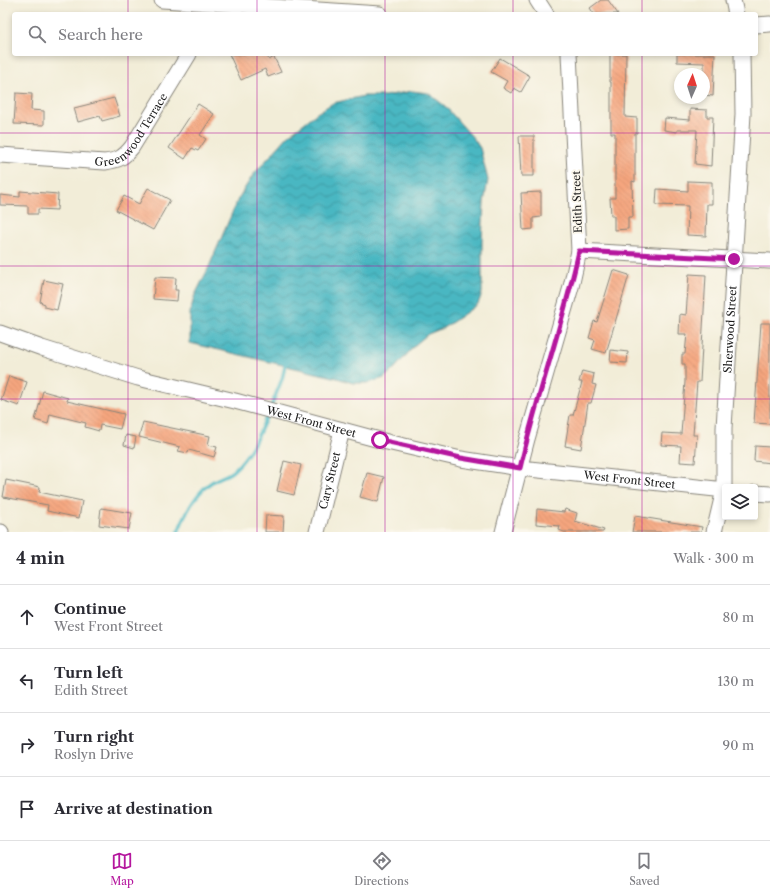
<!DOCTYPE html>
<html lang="en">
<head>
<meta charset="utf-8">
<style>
  body { margin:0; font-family:"Libre Caslon Text",serif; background:#f7f7f7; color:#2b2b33 }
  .controls { position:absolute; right:12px; bottom:12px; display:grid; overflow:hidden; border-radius:4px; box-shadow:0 2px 6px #0003 }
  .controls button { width:36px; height:36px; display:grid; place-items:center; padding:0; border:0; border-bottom:1px solid #e1e1e2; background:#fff; color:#2b2b33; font:20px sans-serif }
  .compass { position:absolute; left:674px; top:68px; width:36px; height:36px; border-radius:50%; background:#fff; box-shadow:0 2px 6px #0003; rotate:3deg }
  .stop { position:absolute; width:12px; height:12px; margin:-9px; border:3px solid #b5179e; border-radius:50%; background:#fff }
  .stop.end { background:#b5179e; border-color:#fff; box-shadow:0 1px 4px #0008 }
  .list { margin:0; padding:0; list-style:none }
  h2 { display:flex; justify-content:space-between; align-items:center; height:52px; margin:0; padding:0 16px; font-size:17px }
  h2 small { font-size:13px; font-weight:400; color:#7c7c81 }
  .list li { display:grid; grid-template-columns:26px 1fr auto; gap:12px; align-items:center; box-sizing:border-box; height:64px; padding:0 16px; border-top:1px solid #e1e1e2 }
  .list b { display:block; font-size:15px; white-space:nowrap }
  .list p { margin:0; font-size:13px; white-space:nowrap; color:#7c7c81 }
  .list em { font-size:13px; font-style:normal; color:#7c7c81 }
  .icon { flex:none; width:22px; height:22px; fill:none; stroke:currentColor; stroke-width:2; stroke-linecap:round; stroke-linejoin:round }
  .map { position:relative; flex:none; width:770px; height:532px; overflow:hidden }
  .search { position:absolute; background:#fff; box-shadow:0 2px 6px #0003; left:12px; right:12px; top:12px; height:44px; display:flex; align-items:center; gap:10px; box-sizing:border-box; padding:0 14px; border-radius:4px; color:#7c7c81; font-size:15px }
  .sheet { height:308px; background:#fff }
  nav { display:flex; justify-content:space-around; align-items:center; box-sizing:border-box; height:56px; border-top:1px solid #e1e1e2; background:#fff; font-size:11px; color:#7c7c81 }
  nav a { display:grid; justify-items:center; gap:2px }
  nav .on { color:#b5179e }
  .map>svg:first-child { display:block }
  .water { fill:url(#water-waves); stroke:#326a6f }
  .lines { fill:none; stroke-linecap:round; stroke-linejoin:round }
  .stream { stroke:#49b7c2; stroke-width:3.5 }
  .building { fill:url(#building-back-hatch) }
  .minor-casing { stroke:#87847a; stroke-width:17 }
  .minor { stroke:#fff; stroke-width:15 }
  .route { stroke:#b5179e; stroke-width:5 }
  .grid { fill:none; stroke:#b5179e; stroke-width:1; stroke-opacity:0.55 }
  .labels { text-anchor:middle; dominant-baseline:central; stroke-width:3.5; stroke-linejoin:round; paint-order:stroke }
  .street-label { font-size:11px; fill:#1c1c1c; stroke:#fbf7ec }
</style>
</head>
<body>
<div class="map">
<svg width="770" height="532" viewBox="0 0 770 532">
  <defs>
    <pattern id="water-waves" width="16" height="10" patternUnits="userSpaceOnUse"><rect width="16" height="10" fill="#49b7c2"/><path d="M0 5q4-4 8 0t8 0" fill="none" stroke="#3c949d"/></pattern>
    <pattern id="building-back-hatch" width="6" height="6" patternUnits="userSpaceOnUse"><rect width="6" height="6" fill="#f5a57e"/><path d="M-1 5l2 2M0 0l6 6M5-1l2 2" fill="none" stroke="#d18d6c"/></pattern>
  </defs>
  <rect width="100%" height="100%" fill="#fbf7ec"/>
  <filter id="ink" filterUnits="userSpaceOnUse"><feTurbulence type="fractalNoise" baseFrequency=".025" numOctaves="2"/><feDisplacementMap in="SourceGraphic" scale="8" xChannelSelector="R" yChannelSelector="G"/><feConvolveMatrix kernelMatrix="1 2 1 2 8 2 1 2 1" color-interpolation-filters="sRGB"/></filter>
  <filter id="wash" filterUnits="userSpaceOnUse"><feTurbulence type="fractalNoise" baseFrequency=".012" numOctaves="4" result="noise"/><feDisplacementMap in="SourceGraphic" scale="16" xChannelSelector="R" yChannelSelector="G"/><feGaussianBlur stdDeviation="0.9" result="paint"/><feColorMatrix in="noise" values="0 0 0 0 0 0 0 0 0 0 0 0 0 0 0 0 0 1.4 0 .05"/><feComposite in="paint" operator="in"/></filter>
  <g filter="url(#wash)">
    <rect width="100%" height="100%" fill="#f2edd8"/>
    <!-- water -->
    <polygon class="water" points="412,91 428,93 445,106 474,139 480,148 488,180 484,202 482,241 482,293 478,304 454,321 443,328 428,334 416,344 395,368 384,378 369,383 353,383 337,378 190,343 190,313 194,297 208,269 238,199 253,175 290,134 317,113 333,103 364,96 385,96"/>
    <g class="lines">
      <!-- stream -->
      <g class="stream">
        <polyline points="271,407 282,379 286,362"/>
        <path d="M178,532c7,-18 17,-39 34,-50 7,-5 16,-6 22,-12 17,-16 25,-36 34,-57"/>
      </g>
    </g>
    <g id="blocks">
      <!-- building -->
      <g class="building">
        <polygon points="601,0 608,0 618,14 594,14 590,8"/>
        <polygon points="229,54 266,54 269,60 274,57 281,72 268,77 265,69 241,80"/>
        <polygon points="610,54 626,54 625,117 637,118 637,133 635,133 635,182 632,181 633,217 628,217 628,229 614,230 614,216 611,216 610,198 615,198 615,133 611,133 611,82 610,82"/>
        <polygon points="677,54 715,54 713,96 704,95 704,63 677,62"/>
        <polygon points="500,58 530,76 521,92 514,88 511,93 503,88 507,81 491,72"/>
        <polygon points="16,93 32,94 31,110 44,111 44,125 14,124"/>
        <polygon points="114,98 120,116 102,121 100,116 78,122 74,108"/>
        <polygon points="198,104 214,114 200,135 206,139 198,151 192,148 185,159 169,148"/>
        <polygon points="690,109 707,110 707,117 713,117 711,166 695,164 697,130 677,130 677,132 664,130 665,118 690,120"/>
        <polygon points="519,136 534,136 534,176 521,176"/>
        <polygon points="688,181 712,182 712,204 707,204 706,236 687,235 688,206 656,205 657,189 688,191"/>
        <polygon points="148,188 170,200 153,230 116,210 124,196 139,204"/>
        <polygon points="20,191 58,194 57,210 38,209 38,214 28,214 28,206 0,205 0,195 20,197"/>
        <polygon points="541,192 541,217 533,218 533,229 523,230 521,193"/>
        <polygon points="613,270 629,275 606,353 592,349 595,340 589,338 594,321 597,322"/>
        <polygon points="689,274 706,275 700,382 697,382 693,435 697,435 695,463 680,462 681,446 661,445 662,433 681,434 685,382 685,364 682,364 682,354 685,354 687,334 679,334 680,314 686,315"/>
        <polygon points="155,277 176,278 175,290 178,290 177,301 153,299"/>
        <polygon points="44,280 63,284 57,310 45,307 45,304 40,302"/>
        <polygon points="761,323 770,323 770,424 754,423"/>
        <polygon points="611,350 628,352 627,363 610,362"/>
        <polygon points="582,371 594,374 592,384 596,385 591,403 588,403 581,449 565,446 570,415 573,415 582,382 579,382"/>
        <polygon points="9,376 27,382 19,406 1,400"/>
        <polygon points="43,391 68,398 67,401 124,414 120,429 100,425 99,431 85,427 86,423 50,414 48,424 35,420"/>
        <polygon points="143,422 210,436 208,445 217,447 214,457 189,450 188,453 178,451 180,447 139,437"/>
        <polygon points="126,435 136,437 134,448 124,445"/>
        <polygon points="755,446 770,447 770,463 754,461"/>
        <polygon points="284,461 301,465 294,495 277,491"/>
        <polygon points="367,473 384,477 378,502 360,497"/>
        <polygon points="6,480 40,487 39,492 82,501 79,518 47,511 48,505 3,497"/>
        <polygon points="101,508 132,513 129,529 99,525"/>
        <polygon points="537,509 564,512 565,509 577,513 575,521 604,530 603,532 564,532 559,530 560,526 536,524"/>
        <polygon points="266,515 284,516 283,532 265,532"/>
        <polygon points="635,516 702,527 701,532 632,532"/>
      </g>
    </g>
  </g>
  <g filter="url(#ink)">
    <use href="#blocks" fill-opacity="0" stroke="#87847a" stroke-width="1"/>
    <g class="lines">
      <defs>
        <g id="minor">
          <polyline points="162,0 380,14"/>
          <polyline points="537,0 546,14"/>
          <polyline points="733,0 736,14"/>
          <polyline points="756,25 770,24"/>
          <path id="s1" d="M0,155l105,7c14,-2 18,-4 27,-15l57,-93"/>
          <polyline points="579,251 770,261"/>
          <path id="s2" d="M0,333l42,15 96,30 97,23 152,41 74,17 59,9 205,22"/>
          <polyline points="755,493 770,494"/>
          <polyline points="0,532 1,532"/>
          <path id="s3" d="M317,532l25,-102"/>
          <polyline points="503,532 527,439 571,287 579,251 569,54"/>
          <path id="s4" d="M714,532l10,-42v-62l19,-314 -1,-60"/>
        </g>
      </defs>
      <!-- minor casing -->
      <use href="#minor" class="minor-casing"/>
      <!-- minor -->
      <use href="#minor" class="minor"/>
    </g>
  </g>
  <g class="lines" filter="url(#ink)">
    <!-- route -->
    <path class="route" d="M380,440l81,18 59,10c17,-73 43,-144 59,-217l155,8"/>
  </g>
  <!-- grid -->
  <path class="grid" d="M128,0v14M257,0v14M385,0v14M513,0v14M642,0v14M128,54v478M257,54v478M385,54v478M513,54v478M642,54v478M0,133h770M0,266h770M0,399h770"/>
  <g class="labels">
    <!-- street labels -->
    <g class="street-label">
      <text stroke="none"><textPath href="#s1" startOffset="147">Greenwood Terrace</textPath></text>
      <text transform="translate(577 202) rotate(-92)">Edith Street</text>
      <text stroke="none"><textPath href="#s4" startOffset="204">Sherwood Street</textPath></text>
      <text stroke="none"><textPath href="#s2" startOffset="324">West Front Street</textPath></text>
      <text stroke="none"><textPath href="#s2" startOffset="648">West Front Street</textPath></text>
      <text stroke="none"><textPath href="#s3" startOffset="53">Cary Street</textPath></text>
    </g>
  </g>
</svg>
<div class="controls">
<button><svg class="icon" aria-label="layers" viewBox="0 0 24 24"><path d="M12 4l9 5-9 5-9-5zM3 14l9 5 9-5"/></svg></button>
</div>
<svg class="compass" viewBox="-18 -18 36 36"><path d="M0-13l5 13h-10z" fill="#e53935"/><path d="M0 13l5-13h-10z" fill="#7c7c81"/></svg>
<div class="stop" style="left:380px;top:440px"></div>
<div class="stop end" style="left:734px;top:259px"></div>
<div class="search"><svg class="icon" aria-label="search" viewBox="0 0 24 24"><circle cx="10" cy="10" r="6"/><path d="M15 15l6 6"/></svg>Search here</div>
</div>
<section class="sheet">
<h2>4 min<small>Walk · 300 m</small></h2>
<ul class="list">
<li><svg class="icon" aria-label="ahead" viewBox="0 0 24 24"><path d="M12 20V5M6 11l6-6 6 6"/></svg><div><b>Continue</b><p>West Front Street</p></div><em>80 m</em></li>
<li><svg class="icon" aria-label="left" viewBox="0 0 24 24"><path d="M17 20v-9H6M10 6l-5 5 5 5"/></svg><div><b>Turn left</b><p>Edith Street</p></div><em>130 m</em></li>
<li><svg class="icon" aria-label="right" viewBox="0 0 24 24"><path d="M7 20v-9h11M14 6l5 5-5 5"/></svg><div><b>Turn right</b><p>Roslyn Drive</p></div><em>90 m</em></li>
<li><svg class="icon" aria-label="arrive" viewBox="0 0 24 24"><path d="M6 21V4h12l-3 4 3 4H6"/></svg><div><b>Arrive at destination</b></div></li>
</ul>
</section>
<nav>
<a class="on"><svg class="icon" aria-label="map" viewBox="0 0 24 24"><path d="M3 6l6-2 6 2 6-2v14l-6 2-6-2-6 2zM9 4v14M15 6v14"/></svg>Map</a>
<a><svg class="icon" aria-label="directions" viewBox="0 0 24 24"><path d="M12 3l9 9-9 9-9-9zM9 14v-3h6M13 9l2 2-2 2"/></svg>Directions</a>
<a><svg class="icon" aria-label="saved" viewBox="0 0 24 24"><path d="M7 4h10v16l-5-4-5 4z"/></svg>Saved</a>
</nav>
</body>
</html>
